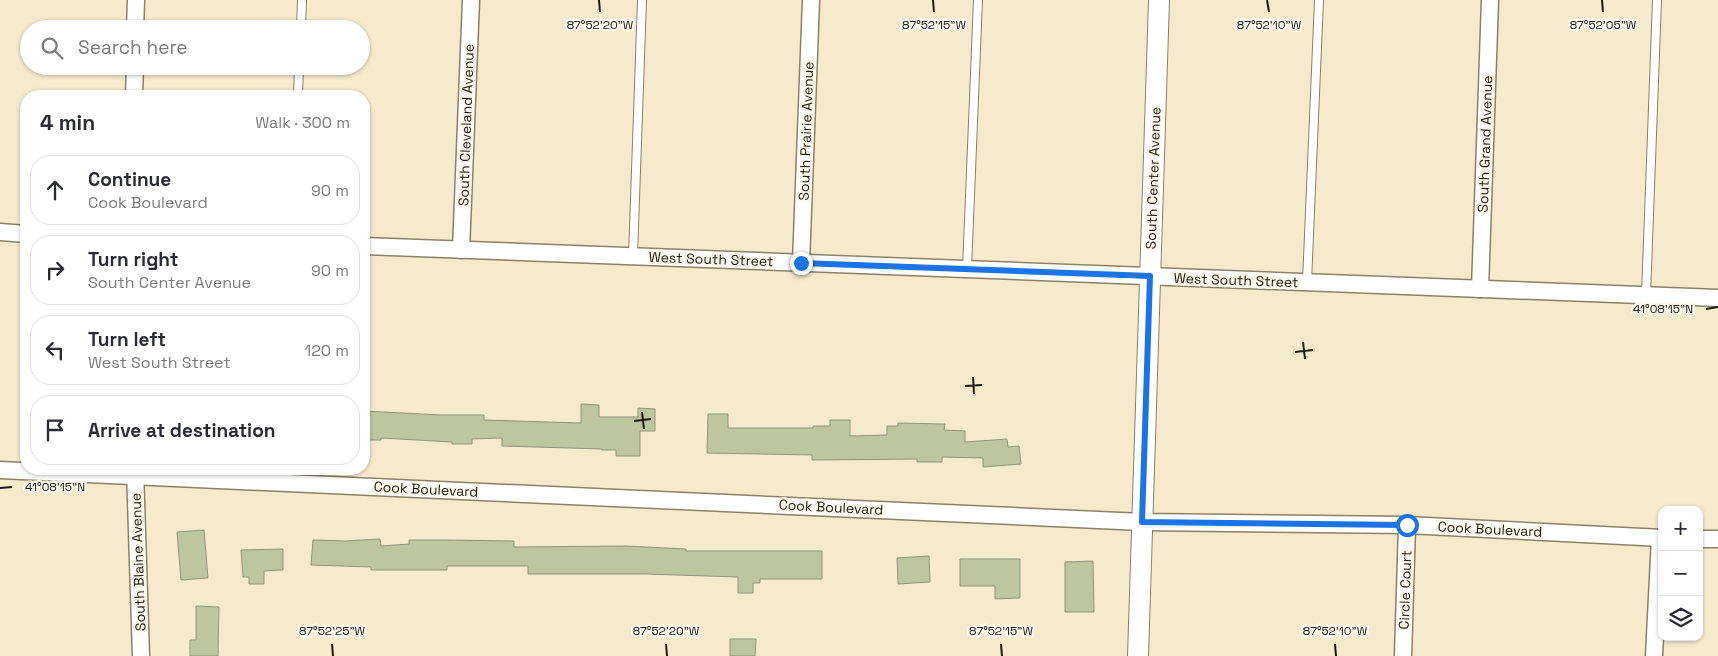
<!DOCTYPE html>
<html lang="en">
<head>
<meta charset="utf-8">
<style>
  body { margin:0; font-family:"Space Grotesk",sans-serif; background:#f2f2f3; color:#2b2b33 }
  .controls { position:absolute; right:15px; bottom:15px; display:grid; overflow:hidden; border-radius:10px; box-shadow:0 1px 4px #0004 }
  .controls button { width:45px; height:45px; display:grid; place-items:center; padding:0; border:0; border-bottom:1px solid #e1e1e2; background:#fff; color:#2b2b33; font:25px sans-serif }
  .stop { position:absolute; width:15px; height:15px; margin:-11px; border:4px solid #1a73e8; border-radius:50%; background:#fff }
  .stop.end { background:#1a73e8; border-color:#fff; box-shadow:0 1px 5px #0008 }
  .list { margin:0; padding:0; list-style:none }
  h2 { display:flex; justify-content:space-between; align-items:center; height:65px; margin:0; padding:0 20px; font-size:21px }
  h2 small { font-size:16px; font-weight:400; color:#7c7c81 }
  .list li { display:grid; grid-template-columns:32px 1fr auto; gap:15px; align-items:center; box-sizing:border-box; height:70px; margin:0 10px 10px; padding:0 10px; border:1px solid #e1e1e2; border-radius:20px }
  .list b { display:block; font-size:19px; white-space:nowrap }
  .list p { margin:0; font-size:16px; white-space:nowrap; color:#7c7c81 }
  .list em { font-size:16px; font-style:normal; color:#7c7c81 }
  .icon { flex:none; width:28px; height:28px; fill:none; stroke:currentColor; stroke-width:2; stroke-linecap:round; stroke-linejoin:round }
  .map { position:relative; flex:none; width:1718px; height:656px; overflow:hidden }
  .search { position:absolute; background:#fff; box-shadow:0 1px 4px #0004; left:20px; top:20px; width:350px; height:55px; display:flex; align-items:center; gap:12px; box-sizing:border-box; padding:0 18px; border-radius:28px; color:#7c7c81; font-size:19px }
  .panel { position:absolute; background:#fff; box-shadow:0 1px 4px #0004; left:20px; top:90px; width:350px; height:385px; border-radius:20px }
  .map>svg:first-child { display:block }
  .building { fill:#bdc69e; stroke:#8f967a }
  .lines { fill:none; stroke-linecap:round; stroke-linejoin:round }
  .service-casing { stroke:#8c8166; stroke-width:10 }
  .minor-casing { stroke:#8c8166; stroke-width:19 }
  .tertiary-casing { stroke:#8c8166; stroke-width:22 }
  .service { stroke:#fff; stroke-width:8 }
  .minor { stroke:#fff; stroke-width:16 }
  .tertiary { stroke:#fff; stroke-width:20 }
  .route { stroke:#1a73e8; stroke-width:6 }
  .ticks { fill:none; stroke:#1e1a0f; stroke-width:2 }
  .labels { text-anchor:middle; dominant-baseline:central; stroke-width:5; stroke-linejoin:round; paint-order:stroke }
  .street-label { font-size:14px; fill:#1e1a0f; stroke:#fdf8ec }
  .ticks-label { font-size:12px; text-anchor:middle; fill:#1e1a0f; stroke:#fdf8ec; stroke-width:5; stroke-linejoin:round; paint-order:stroke }
</style>
</head>
<body>
<div class="map">
<svg width="1718" height="656" viewBox="0 0 1718 656">
  <rect width="100%" height="100%" fill="#f6eacd"/>
  <!-- building -->
  <g class="building">
    <polygon points="581,404 599,405 599,417 638,417 638,408 655,409 655,431 640,431 640,456 616,456 616,450 602,450 602,449 502,446 502,438 472,439 472,444 452,444 452,442 381,438 381,440 364,440 364,411 441,415 484,415 484,420 581,423"/>
    <polygon points="708,414 728,414 728,428 813,428 813,426 830,426 830,420 850,420 850,436 887,435 887,426 898,426 898,423 945,424 944,430 965,431 965,442 1007,439 1008,447 1019,446 1021,464 983,467 983,458 942,457 942,462 917,462 917,459 812,460 812,455 707,453"/>
    <polygon points="204,530 208,578 181,580 177,532"/>
    <polygon points="380,539 381,546 409,544 409,540 447,540 514,541 514,547 625,546 686,549 686,551 822,551 822,579 760,579 760,583 753,583 753,593 738,593 738,577 646,574 528,574 528,566 447,566 447,570 371,570 371,567 311,565 313,540 346,541"/>
    <polygon points="283,549 283,570 264,571 264,584 249,584 249,577 243,577 241,550"/>
    <polygon points="929,556 930,582 898,584 897,558"/>
    <polygon points="960,559 1020,559 1020,598 995,599 995,586 960,586"/>
    <polygon points="1093,561 1094,612 1065,612 1065,562"/>
    <polygon points="196,606 219,607 218,656 190,656 190,640 196,640"/>
    <polygon points="730,639 756,639 755,656 730,656"/>
  </g>
  <g class="lines">
    <defs>
      <g id="service">
        <polyline points="301,29 302,0"/>
        <polyline points="298,96 299,66"/>
        <polyline points="633,256 642,0"/>
        <polyline points="967,269 978,0"/>
        <polyline points="1307,282 1319,0"/>
        <polyline points="1646,295 1657,0"/>
      </g>
      <g id="minor">
        <polyline points="135,29 136,0"/>
        <polyline points="134,96 135,66"/>
        <polyline points="0,232 26,234"/>
        <polyline points="364,246 1718,298"/>
        <polyline points="461,250 471,0"/>
        <polyline points="801,263 811,0"/>
        <polyline points="1480,289 1490,0"/>
        <polyline points="135,469 141,656"/>
        <polyline points="0,470 1142,522 1407,525 1662,538"/>
        <polyline points="1699,539 1718,539"/>
        <polyline points="1403,656 1407,525"/>
        <polyline points="1654,656 1660,538"/>
      </g>
      <polyline id="tertiary" points="1138,656 1159,0"/>
    </defs>
    <!-- service casing -->
    <use href="#service" class="service-casing"/>
    <!-- minor casing -->
    <use href="#minor" class="minor-casing"/>
    <!-- tertiary casing -->
    <use href="#tertiary" class="tertiary-casing"/>
    <!-- service -->
    <use href="#service" class="service"/>
    <!-- minor -->
    <use href="#minor" class="minor"/>
    <!-- tertiary -->
    <use href="#tertiary" class="tertiary"/>
  </g>
  <g class="lines">
    <!-- route -->
    <polyline class="route" points="801,263 1150,276 1142,522 1407,525"/>
  </g>
  <!-- ticks -->
  <path class="ticks" d="M599,0l1,12M933,0l1,12M1267,0l2,12M1602,0l1,12M1706,309l12,-2M1303,342l2,17M1295,352l18,-2M973,377l1,17M965,386l17,-1M642,412l2,17M634,421l17,-2M0,488l12,-1M332,644l1,12M666,644l1,12M1001,644l1,12M1335,644l1,12"/>
  <g class="labels">
    <!-- street labels -->
    <g class="street-label">
      <text transform="translate(466 125) rotate(-88)">South Cleveland Avenue</text>
      <text transform="translate(806 131) rotate(-88)">South Prairie Avenue</text>
      <text transform="translate(1485 144) rotate(-88)">South Grand Avenue</text>
      <text transform="translate(1153 178) rotate(-88)">South Center Avenue</text>
      <text transform="translate(711 259) rotate(2)">West South Street</text>
      <text transform="translate(1236 280) rotate(2)">West South Street</text>
      <text transform="translate(426 489) rotate(3)">Cook Boulevard</text>
      <text transform="translate(831 507) rotate(3)">Cook Boulevard</text>
      <text transform="translate(1490 529) rotate(3)">Cook Boulevard</text>
      <text transform="translate(138 562) rotate(-92)">South Blaine Avenue</text>
      <text transform="translate(1405 590) rotate(-88)">Circle Court</text>
    </g>
  </g>
  <g class="ticks-label">
    <text x="600" y="29">87°52'20"W</text>
    <text x="934" y="29">87°52'15"W</text>
    <text x="1269" y="29">87°52'10"W</text>
    <text x="1603" y="29">87°52'05"W</text>
    <text x="1663" y="313">41°08'15"N</text>
    <text x="55" y="491">41°08'15"N</text>
    <text x="332" y="635">87°52'25"W</text>
    <text x="666" y="635">87°52'20"W</text>
    <text x="1001" y="635">87°52'15"W</text>
    <text x="1335" y="635">87°52'10"W</text>
  </g>
</svg>
<div class="controls">
<button>+</button>
<button>−</button>
<button><svg class="icon" aria-label="layers" viewBox="0 0 24 24"><path d="M12 4l9 5-9 5-9-5zM3 14l9 5 9-5"/></svg></button>
</div>
<div class="stop" style="left:1407px;top:525px"></div>
<div class="stop end" style="left:801px;top:263px"></div>
<div class="search"><svg class="icon" aria-label="search" viewBox="0 0 24 24"><circle cx="10" cy="10" r="6"/><path d="M15 15l6 6"/></svg>Search here</div>
<section class="panel">
<h2>4 min<small>Walk · 300 m</small></h2>
<ul class="list">
<li><svg class="icon" aria-label="ahead" viewBox="0 0 24 24"><path d="M12 20V5M6 11l6-6 6 6"/></svg><div><b>Continue</b><p>Cook Boulevard</p></div><em>90 m</em></li>
<li><svg class="icon" aria-label="right" viewBox="0 0 24 24"><path d="M7 20v-9h11M14 6l5 5-5 5"/></svg><div><b>Turn right</b><p>South Center Avenue</p></div><em>90 m</em></li>
<li><svg class="icon" aria-label="left" viewBox="0 0 24 24"><path d="M17 20v-9H6M10 6l-5 5 5 5"/></svg><div><b>Turn left</b><p>West South Street</p></div><em>120 m</em></li>
<li><svg class="icon" aria-label="arrive" viewBox="0 0 24 24"><path d="M6 21V4h12l-3 4 3 4H6"/></svg><div><b>Arrive at destination</b></div></li>
</ul>
</section>
</div>
</body>
</html>
